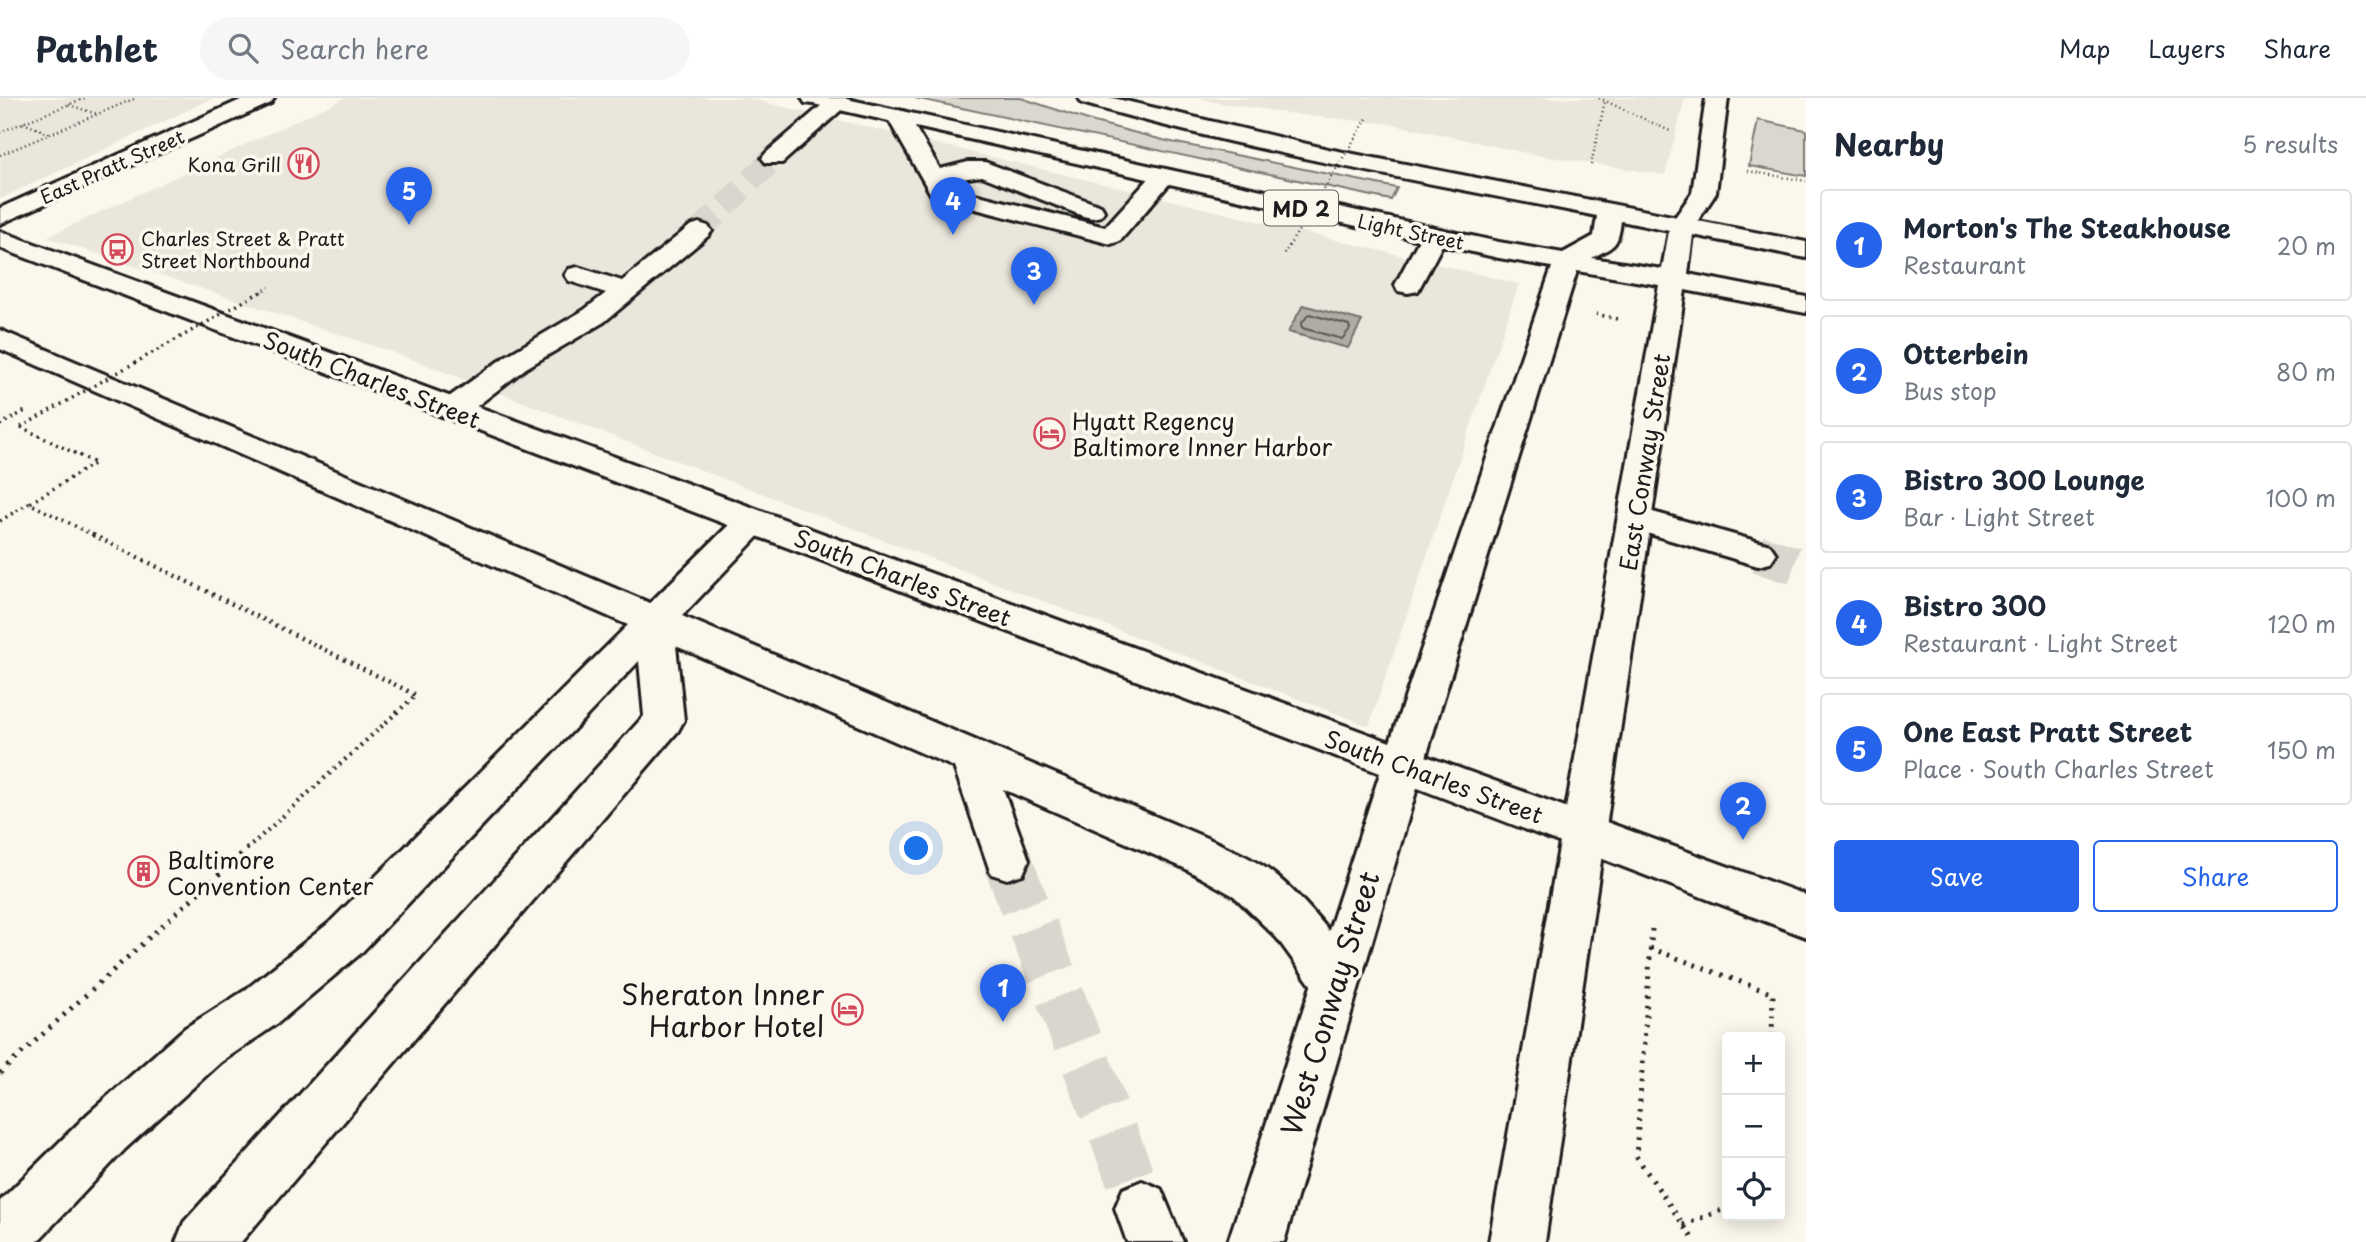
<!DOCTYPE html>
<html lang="en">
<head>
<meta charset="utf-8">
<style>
  body { margin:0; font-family:"Playpen Sans",sans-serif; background:#f6f6f7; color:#1f2937 }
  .controls { position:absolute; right:21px; bottom:21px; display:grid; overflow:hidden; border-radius:7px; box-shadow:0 4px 18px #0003 }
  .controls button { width:63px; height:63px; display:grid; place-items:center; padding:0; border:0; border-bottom:2px solid #e0e1e3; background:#fff; color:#1f2937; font:35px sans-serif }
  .you { position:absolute; left:917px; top:751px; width:24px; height:24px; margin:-18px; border:5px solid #fff; border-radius:50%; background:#1a73e8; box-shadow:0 0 0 10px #1a73e833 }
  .badge { display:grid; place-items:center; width:46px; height:46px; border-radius:50%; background:#2563eb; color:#fff; font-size:23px; font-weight:700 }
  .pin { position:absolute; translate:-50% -58px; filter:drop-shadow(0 2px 4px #0008) }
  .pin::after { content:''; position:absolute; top:37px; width:24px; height:21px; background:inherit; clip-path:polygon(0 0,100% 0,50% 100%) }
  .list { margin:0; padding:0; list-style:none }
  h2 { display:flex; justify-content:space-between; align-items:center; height:91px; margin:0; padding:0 28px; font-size:30px }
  h2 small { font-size:23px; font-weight:400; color:#747a83 }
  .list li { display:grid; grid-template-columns:46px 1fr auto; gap:21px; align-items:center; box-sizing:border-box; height:112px; margin:0 14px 14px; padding:0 14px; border:2px solid #e0e1e3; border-radius:7px }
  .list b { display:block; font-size:26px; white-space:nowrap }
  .list p { margin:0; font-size:23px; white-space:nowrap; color:#747a83 }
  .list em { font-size:23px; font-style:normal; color:#747a83 }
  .actions { display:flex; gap:14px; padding:21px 28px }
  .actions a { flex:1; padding:16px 0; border:2px solid #2563eb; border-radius:7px; text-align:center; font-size:24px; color:#2563eb }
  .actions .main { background:#2563eb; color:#fff }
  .icon { flex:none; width:38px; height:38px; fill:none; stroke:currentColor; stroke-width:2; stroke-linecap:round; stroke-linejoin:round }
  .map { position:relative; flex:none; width:1806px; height:1144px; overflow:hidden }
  header { display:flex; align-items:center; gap:42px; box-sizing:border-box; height:98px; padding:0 35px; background:#fff; border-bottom:2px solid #e0e1e3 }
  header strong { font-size:33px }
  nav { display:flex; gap:38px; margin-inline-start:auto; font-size:24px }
  .search { width:490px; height:63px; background:#f6f6f7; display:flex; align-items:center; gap:18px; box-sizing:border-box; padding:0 24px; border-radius:38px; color:#747a83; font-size:26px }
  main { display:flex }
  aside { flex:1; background:#fff }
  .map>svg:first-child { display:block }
  .built { fill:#eae6dc }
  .green { fill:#dad7ce; stroke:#7b7a75; stroke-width:2 }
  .water { fill:#afaca5; stroke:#74726e; stroke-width:2 }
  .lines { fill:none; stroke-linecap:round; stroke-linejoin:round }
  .shore { stroke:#575653; stroke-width:2 }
  .minor-tunnel-far2 { stroke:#dad6cd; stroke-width:24; stroke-dasharray:24 12; stroke-linecap:butt }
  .minor-tunnel-far1 { stroke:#dad6cd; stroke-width:38; stroke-dasharray:38 19; stroke-linecap:butt }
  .minor-tunnel { stroke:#dad6cd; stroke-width:49; stroke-dasharray:49 24; stroke-linecap:butt }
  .minor-casing { stroke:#1c1c1c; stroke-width:6 }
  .major-casing { stroke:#1c1c1c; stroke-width:6 }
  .path-far3 { stroke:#1c1c1c; stroke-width:2.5; stroke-dasharray:1 3.5; stroke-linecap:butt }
  .path-far2 { stroke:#1c1c1c; stroke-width:3.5; stroke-dasharray:2 4.5; stroke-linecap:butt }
  .path-far1 { stroke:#1c1c1c; stroke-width:4.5; stroke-dasharray:2 5; stroke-linecap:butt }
  .path { stroke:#1c1c1c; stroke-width:5; stroke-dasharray:2.5 7; stroke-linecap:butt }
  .minor { fill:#fbf7ec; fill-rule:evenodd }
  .major { fill:#fbf7ec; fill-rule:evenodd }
  .path-bridge-far1 { stroke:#1c1c1c; stroke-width:2.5; stroke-dasharray:1 3.5; stroke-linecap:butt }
  .path-bridge { stroke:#1c1c1c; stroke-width:3.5; stroke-dasharray:2 4.5; stroke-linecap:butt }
  .labels { text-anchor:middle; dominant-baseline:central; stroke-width:7; stroke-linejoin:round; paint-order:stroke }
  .far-poi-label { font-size:19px; fill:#1c1c1c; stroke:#fbf7ec; text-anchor:end }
  .far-street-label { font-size:19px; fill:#1c1c1c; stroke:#fbf7ec }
  .shield { fill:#fbf7ec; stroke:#5f5e5a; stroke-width:2 }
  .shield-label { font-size:21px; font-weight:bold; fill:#1c1c1c }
  .street-label { font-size:23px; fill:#1c1c1c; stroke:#fbf7ec }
  .poi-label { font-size:23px; fill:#1c1c1c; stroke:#fbf7ec; text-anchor:start }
  .near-poi-label { font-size:28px; fill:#1c1c1c; stroke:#fbf7ec; text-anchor:end }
  .near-street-label { font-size:28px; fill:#1c1c1c; stroke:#fbf7ec }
</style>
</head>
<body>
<header>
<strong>Pathlet</strong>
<div class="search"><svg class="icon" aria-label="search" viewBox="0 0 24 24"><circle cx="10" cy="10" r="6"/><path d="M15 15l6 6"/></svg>Search here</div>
<nav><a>Map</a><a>Layers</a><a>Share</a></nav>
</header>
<main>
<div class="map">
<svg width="1806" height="1144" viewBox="0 0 1806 1144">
  <rect width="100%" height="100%" fill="#fbf7ec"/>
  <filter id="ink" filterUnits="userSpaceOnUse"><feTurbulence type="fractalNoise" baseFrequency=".0143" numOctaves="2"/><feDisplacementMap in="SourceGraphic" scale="14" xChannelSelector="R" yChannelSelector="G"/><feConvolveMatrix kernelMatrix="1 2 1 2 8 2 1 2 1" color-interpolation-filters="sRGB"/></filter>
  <g filter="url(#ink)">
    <!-- built -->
    <g class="built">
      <polygon points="0,0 213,0 0,101"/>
      <polygon points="345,0 747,0 1519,186 1369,628 395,255 47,139"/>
      <polygon points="1201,0 1685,0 1665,77 1531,56 1392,26 1308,18 1214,4"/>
    </g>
    <!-- green -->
    <g class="green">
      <polygon points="915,0 1021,0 1094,24 1167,43 1397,90 1391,102"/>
      <polygon points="1758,22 1806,32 1806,78 1749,68"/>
    </g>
    <!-- water -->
    <polygon class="water" points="1303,207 1362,223 1348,250 1288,234"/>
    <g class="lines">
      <!-- shore -->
      <polygon class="shore" points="1309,216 1349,227 1350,231 1342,241 1302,230 1301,226"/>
      <!-- minor-tunnel-far2 -->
      <polyline class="minor-tunnel-far2" points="699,133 774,60"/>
      <!-- minor-tunnel-far1 -->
      <polyline class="minor-tunnel-far1" points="1758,456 1806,471"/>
      <!-- minor-tunnel -->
      <polyline class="minor-tunnel" points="1007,762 1142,1110"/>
      <defs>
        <g id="minor">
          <polygon points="830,0 846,0 849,5 782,65 766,65 762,60 766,55"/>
          <polygon points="1706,0 1728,0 1716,95 1691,133 1682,136 1673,133 1669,128 1692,95"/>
          <polygon points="898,12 906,14 940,71 968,64 985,64 1101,108 1104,113 1101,118 1092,120 1083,118 982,78 947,83 951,90 1105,129 1155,74 1171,74 1175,79 1120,143 1111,146 933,100 887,19 890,14"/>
          <polygon points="699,125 708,128 712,133 708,138 604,224 526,270 464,318 453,320 442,318 438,311 442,304 506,258 584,212 606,195 569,183 565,177 569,171 578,169 622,183 690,128"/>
          <polygon points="1434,130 1443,133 1447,138 1421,187 1418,193 1408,195 1398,193 1395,187 1421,138 1425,133"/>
          <path d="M0,232l650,273 91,-90 12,-3 12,3 5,8 -5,8 -83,87 534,226c16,8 33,15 48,25 32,21 81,78 96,113l-7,16 -17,6 -17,-6 -42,-58 -43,-42 -50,-28 -181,-79 26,71 -6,14 -16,5 -16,-5 -37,-107 -278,-121 8,74 -6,11 -437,511h-65l8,-20 460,-506 -5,-55 -278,292 -83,70 -57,39 -96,87 -88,93h-37v-41l89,-88 96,-85 59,-37 85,-68 299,-298 -628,-276z"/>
          <polygon points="1635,409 1770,447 1776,456 1770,465 1758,468 1623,428 1618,420 1623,412"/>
          <polygon points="1404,650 1806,797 1806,839 1389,679 1383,667 1389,655"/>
          <polygon points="1142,1083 1161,1091 1183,1144 1127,1144 1115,1110 1123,1091"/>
        </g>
        <g id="major">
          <polygon points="245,0 274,0 271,5 0,126 0,110"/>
          <path d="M802,0h40l657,144 64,11 31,-17 3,-20c-172,-34 -346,-64 -515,-113l-3,-5h34l215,51 478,93v16l-113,-23 -5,39 118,23v16l-121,-23 -140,952h-56l170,-957 -82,-14 -138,442 -155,529h-56l152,-469 -1380,-525v-17l1390,511 162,-475 -53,-9 -686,-154 -8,-1zM1621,123l48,10 -7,38 -70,-11c22,-12 26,-11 29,-37z"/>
        </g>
      </defs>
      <!-- minor casing -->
      <use href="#minor" class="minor-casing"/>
      <!-- major casing -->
      <use href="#major" class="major-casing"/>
      <!-- path-far3 -->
      <g class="path-far3">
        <polyline points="1599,0 1670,33"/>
        <polyline points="69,7 97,16"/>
        <polyline points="23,25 51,36"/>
        <polyline points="0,34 85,0"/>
        <polyline points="0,57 136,0"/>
        <polyline points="1591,67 1605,3"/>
        <polyline points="1748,73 1806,83"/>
      </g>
      <!-- path-far2 -->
      <g class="path-far2">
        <polyline points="1596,216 1621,222"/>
        <polyline points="0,327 27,312"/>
        <polyline points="21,329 95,365 30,405"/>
        <polyline points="0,423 29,405 97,439"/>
      </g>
      <!-- path-far1 -->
      <polyline class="path-far1" points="93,437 416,597 248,750"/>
      <!-- path -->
      <g class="path">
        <polyline points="1652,831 1636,1058 1695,1144"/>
        <polyline points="1650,850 1773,896 1772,939"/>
        <polyline points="0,975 250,748"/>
        <polyline points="1683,1127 1727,1110"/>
      </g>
      <!-- minor -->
      <use href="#minor" class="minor"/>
      <!-- major -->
      <use href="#major" class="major"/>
      <!-- path-bridge-far1 -->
      <g class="path-bridge-far1">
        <polyline points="1284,156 1368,19"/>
        <polyline points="261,194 269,189"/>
      </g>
      <!-- path-bridge -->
      <polyline class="path-bridge" points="21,329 264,192"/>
    </g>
  </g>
  <!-- icons -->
  <defs>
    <symbol id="restaurant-ring" viewBox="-11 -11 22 22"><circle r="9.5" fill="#fbf7ec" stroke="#d1495b" stroke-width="1.5"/><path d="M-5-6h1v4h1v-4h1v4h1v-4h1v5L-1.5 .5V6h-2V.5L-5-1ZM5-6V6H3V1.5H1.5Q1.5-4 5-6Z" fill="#d1495b"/></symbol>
    <symbol id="bus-ring" viewBox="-11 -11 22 22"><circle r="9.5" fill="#fbf7ec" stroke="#d1495b" stroke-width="1.5"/><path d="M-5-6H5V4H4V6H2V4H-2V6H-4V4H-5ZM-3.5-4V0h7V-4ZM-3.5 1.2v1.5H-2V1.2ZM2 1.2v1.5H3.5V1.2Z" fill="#d1495b"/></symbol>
    <symbol id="hotel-ring" viewBox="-11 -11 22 22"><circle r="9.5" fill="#fbf7ec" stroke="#d1495b" stroke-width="1.5"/><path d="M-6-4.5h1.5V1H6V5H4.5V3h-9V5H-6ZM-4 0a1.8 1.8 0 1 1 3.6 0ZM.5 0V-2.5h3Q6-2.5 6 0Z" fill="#d1495b"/></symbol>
    <symbol id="building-ring" viewBox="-11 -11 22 22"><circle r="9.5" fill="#fbf7ec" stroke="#d1495b" stroke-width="1.5"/><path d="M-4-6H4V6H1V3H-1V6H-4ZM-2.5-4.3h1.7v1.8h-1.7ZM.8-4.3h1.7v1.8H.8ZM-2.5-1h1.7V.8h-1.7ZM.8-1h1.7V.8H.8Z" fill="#d1495b"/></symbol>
  </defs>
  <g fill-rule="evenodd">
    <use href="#restaurant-ring" x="286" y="48" width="35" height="35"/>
    <use href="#bus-ring" x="100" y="134" width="35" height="35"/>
    <use href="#hotel-ring" x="1032" y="318" width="35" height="35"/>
    <use href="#building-ring" x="126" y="756" width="35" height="35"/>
    <use href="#hotel-ring" x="830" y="894" width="35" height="35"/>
  </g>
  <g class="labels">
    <!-- far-poi labels -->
    <g class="far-poi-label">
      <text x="281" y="66">Kona Grill</text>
      <text x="141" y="140" text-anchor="start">Charles Street &amp; Pratt<tspan x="141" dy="22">Street Northbound</tspan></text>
    </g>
    <!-- far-street labels -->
    <g class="far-street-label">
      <text transform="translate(112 68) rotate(-24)">East Pratt Street</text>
      <text transform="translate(1411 133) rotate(12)">Light Street</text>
    </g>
    <!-- shield labels -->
    <rect class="shield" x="1264" y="92.5" width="74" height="35" rx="5"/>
    <g class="shield-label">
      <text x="1301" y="110">MD 2</text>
    </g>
    <!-- street labels -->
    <g class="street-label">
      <text transform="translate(372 281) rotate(21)">South Charles Street</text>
      <text transform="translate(1644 364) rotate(-81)">East Conway Street</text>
      <text transform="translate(903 479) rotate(21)">South Charles Street</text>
      <text transform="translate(1434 678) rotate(20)">South Charles Street</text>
    </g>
    <!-- poi labels -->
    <g class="poi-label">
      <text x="1072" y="322">Hyatt Regency<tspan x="1072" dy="26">Baltimore Inner Harbor</tspan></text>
      <text x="167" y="761">Baltimore<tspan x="167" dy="26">Convention Center</tspan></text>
    </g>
    <!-- near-poi labels -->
    <g class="near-poi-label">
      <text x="824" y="895">Sheraton Inner<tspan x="824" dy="32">Harbor Hotel</tspan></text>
    </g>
    <!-- near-street labels -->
    <g class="near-street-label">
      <text transform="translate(1329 905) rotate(-73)">West Conway Street</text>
    </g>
  </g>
</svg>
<div class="controls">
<button>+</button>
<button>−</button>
<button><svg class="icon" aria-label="locate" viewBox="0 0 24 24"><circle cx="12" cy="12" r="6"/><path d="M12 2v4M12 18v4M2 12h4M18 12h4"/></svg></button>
</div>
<div class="you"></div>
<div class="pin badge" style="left:1003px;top:924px">1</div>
<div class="pin badge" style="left:1743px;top:742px">2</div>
<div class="pin badge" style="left:1034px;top:207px">3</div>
<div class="pin badge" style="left:953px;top:137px">4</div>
<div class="pin badge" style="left:409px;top:127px">5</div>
</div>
<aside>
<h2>Nearby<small>5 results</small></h2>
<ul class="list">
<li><span class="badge">1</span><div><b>Morton's The Steakhouse</b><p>Restaurant</p></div><em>20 m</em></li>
<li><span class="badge">2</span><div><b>Otterbein</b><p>Bus stop</p></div><em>80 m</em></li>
<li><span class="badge">3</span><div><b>Bistro 300 Lounge</b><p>Bar · Light Street</p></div><em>100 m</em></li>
<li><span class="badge">4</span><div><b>Bistro 300</b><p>Restaurant · Light Street</p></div><em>120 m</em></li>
<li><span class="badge">5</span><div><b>One East Pratt Street</b><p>Place · South Charles Street</p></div><em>150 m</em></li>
</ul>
<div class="actions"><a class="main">Save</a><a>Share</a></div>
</aside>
</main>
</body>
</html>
